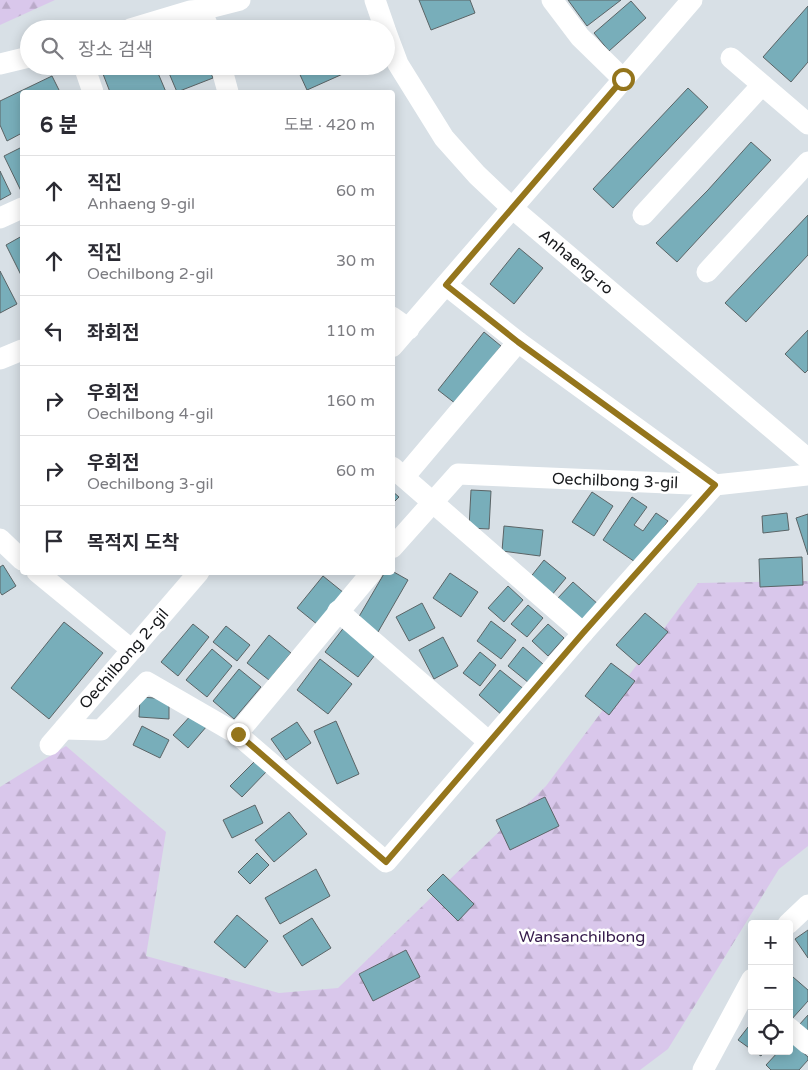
<!DOCTYPE html>
<html lang="ko">
<head>
<meta charset="utf-8">
<style>
  body { margin:0; font-family:"Varela Round","Noto Sans KR",sans-serif; background:#f7f7f7; color:#2b2b33 }
  .controls { position:absolute; right:15px; bottom:15px; display:grid; overflow:hidden; border-radius:5px; box-shadow:0 2px 12px #0003 }
  .controls button { width:45px; height:45px; display:grid; place-items:center; padding:0; border:0; border-bottom:1px solid #e1e1e2; background:#fff; color:#2b2b33; font:25px sans-serif }
  .stop { position:absolute; width:15px; height:15px; margin:-11px; border:4px solid #94751c; border-radius:50%; background:#fff }
  .stop.end { background:#94751c; border-color:#fff; box-shadow:0 1px 5px #0008 }
  .list { margin:0; padding:0; list-style:none }
  h2 { display:flex; justify-content:space-between; align-items:center; height:65px; margin:0; padding:0 20px; font-size:21px }
  h2 small { font-size:16px; font-weight:400; color:#7c7c81 }
  .list li { display:grid; grid-template-columns:32px 1fr auto; gap:15px; align-items:center; box-sizing:border-box; height:70px; padding:0 20px; border-top:1px solid #e1e1e2 }
  .list b { display:block; font-size:19px; white-space:nowrap }
  .list p { margin:0; font-size:16px; white-space:nowrap; color:#7c7c81 }
  .list em { font-size:16px; font-style:normal; color:#7c7c81 }
  .icon { flex:none; width:28px; height:28px; fill:none; stroke:currentColor; stroke-width:2; stroke-linecap:round; stroke-linejoin:round }
  .map { position:relative; flex:none; width:808px; height:1070px; overflow:hidden }
  .search { position:absolute; background:#fff; box-shadow:0 2px 12px #0003; left:20px; top:20px; width:375px; height:55px; display:flex; align-items:center; gap:12px; box-sizing:border-box; padding:0 18px; border-radius:28px; color:#7c7c81; font-size:19px }
  .panel { position:absolute; background:#fff; box-shadow:0 2px 12px #0003; left:20px; top:90px; width:375px; height:485px; border-radius:5px }
  .map>svg:first-child { display:block }
  .forest { fill:url(#forest-firs) }
  .building { fill:#78aeba; stroke:#5b6466 }
  .lines { fill:none; stroke-linecap:round; stroke-linejoin:round }
  .minor { stroke:#fff; stroke-width:21 }
  .route { stroke:#94751c; stroke-width:6 }
  .labels { text-anchor:middle; dominant-baseline:central; stroke-width:5; stroke-linejoin:round; paint-order:stroke }
  .street-label { font-size:16px; fill:#16181b; stroke:#fff }
  .park-label { font-size:16px; fill:#351a4b; stroke:#fff }
</style>
</head>
<body>
<div class="map">
<svg width="808" height="1070" viewBox="0 0 808 1070">
  <defs>
    <pattern id="forest-firs" width="22" height="20" patternUnits="userSpaceOnUse" patternTransform="scale(1.25)"><rect width="22" height="20" fill="#d9c7eb"/><path d="M5 1l3.5 6h-7zM16 11l3.5 6h-7z" fill="#baaac9"/></pattern>
  </defs>
  <rect width="100%" height="100%" fill="#d8e0e6"/>
  <!-- forest -->
  <g class="forest">
    <polygon points="0,0 55,0 0,25"/>
    <polygon points="808,581 808,846 779,869 668,1049 640,1070 0,1070 0,787 66,746 166,832 146,956 279,993 338,988 546,786 698,583"/>
  </g>
  <!-- building -->
  <g class="building">
    <polygon points="419,0 470,0 475,13 431,30"/>
    <polygon points="568,0 621,0 587,26"/>
    <polygon points="631,1 646,18 609,51 594,33"/>
    <polygon points="808,6 808,62 791,82 763,57"/>
    <polygon points="322,22 325,29 307,29"/>
    <polygon points="125,66 155,66 166,92 110,92 103,74"/>
    <polygon points="166,66 208,66 213,78 177,92"/>
    <polygon points="296,66 342,66 345,73 307,90"/>
    <polygon points="52,76 60,92 22,92 22,133 7,141 0,125 0,101"/>
    <polygon points="688,88 708,107 613,208 593,189"/>
    <polygon points="751,142 771,160 677,262 656,243 708,190"/>
    <polygon points="22,147 22,193 4,156"/>
    <polygon points="0,171 11,194 0,200"/>
    <polygon points="808,215 808,255 746,322 725,303"/>
    <polygon points="22,236 22,277 6,245"/>
    <polygon points="519,248 543,268 514,304 490,284"/>
    <polygon points="0,271 17,304 0,313"/>
    <polygon points="808,330 808,370 805,373 785,354"/>
    <polygon points="484,332 501,346 456,404 438,390"/>
    <polygon points="471,490 491,491 489,529 469,528"/>
    <polygon points="392,491 399,497 392,504"/>
    <polygon points="592,492 613,506 594,536 572,522"/>
    <polygon points="632,497 647,507 634,525 643,531 656,513 668,521 638,564 603,540"/>
    <polygon points="787,513 789,530 763,533 762,516"/>
    <polygon points="808,514 808,555 796,518"/>
    <polygon points="504,526 543,530 540,556 502,551"/>
    <polygon points="802,557 803,585 760,587 759,559"/>
    <polygon points="544,560 566,578 551,596 529,579"/>
    <polygon points="3,565 16,586 2,595 0,592 0,567"/>
    <polygon points="392,571 408,580 378,632 357,620 385,572 392,572"/>
    <polygon points="450,573 478,592 461,617 433,598"/>
    <polygon points="323,576 344,593 318,625 297,608"/>
    <polygon points="573,582 599,605 583,622 557,599"/>
    <polygon points="508,586 523,600 504,622 488,608"/>
    <polygon points="422,603 435,628 409,641 396,617"/>
    <polygon points="528,605 543,618 527,637 511,624"/>
    <polygon points="645,613 668,632 639,665 616,645"/>
    <polygon points="491,621 516,640 501,659 477,641"/>
    <polygon points="64,622 103,653 49,719 11,688"/>
    <polygon points="193,624 209,637 178,676 161,662"/>
    <polygon points="548,624 564,638 548,656 532,641"/>
    <polygon points="226,626 250,645 237,661 213,642"/>
    <polygon points="345,626 378,651 358,677 325,652"/>
    <polygon points="269,635 291,653 269,680 247,663"/>
    <polygon points="443,637 458,666 434,679 419,650"/>
    <polygon points="523,647 543,664 529,683 508,666"/>
    <polygon points="212,649 232,666 207,697 186,680"/>
    <polygon points="480,652 496,665 480,686 463,673"/>
    <polygon points="320,659 352,684 328,714 297,690"/>
    <polygon points="611,663 635,681 609,715 585,696"/>
    <polygon points="239,669 261,687 234,719 213,701"/>
    <polygon points="500,670 525,690 503,716 479,695"/>
    <polygon points="140,697 169,699 169,719 139,717"/>
    <polygon points="193,713 207,726 188,748 173,735"/>
    <polygon points="336,721 359,774 337,784 314,731"/>
    <polygon points="297,722 311,743 286,760 271,739"/>
    <polygon points="142,726 169,740 160,758 133,745"/>
    <polygon points="256,760 267,771 242,797 230,786"/>
    <polygon points="545,797 559,826 510,850 496,820"/>
    <polygon points="255,805 263,823 232,838 223,820"/>
    <polygon points="289,812 307,834 274,862 255,840"/>
    <polygon points="257,853 269,865 250,884 238,872"/>
    <polygon points="316,869 330,896 280,924 265,898"/>
    <polygon points="443,874 474,904 458,921 427,890"/>
    <polygon points="237,915 268,941 245,968 214,942"/>
    <polygon points="312,918 331,948 302,966 283,936"/>
    <polygon points="808,930 808,958 795,939"/>
    <polygon points="406,950 420,977 373,1001 359,974"/>
    <polygon points="793,977 808,990 808,1001 791,1020 789,1019 789,981"/>
    <polygon points="808,1015 808,1033 799,1025"/>
    <polygon points="752,1022 752,1050 738,1040"/>
    <polygon points="789,1040 808,1057 808,1060 799,1070 771,1070 766,1065 779,1051 789,1051"/>
    <polygon points="753,1051 764,1051 761,1056"/>
  </g>
  <g class="lines">
    <!-- minor -->
    <g class="minor">
      <polyline points="375,0 385,29"/>
      <polyline points="552,0 580,37 623,79"/>
      <polyline points="201,10 209,29"/>
      <polyline points="130,29 190,11 201,10 240,0"/>
      <polyline points="386,32 398,64 444,138 477,175 512,208 808,459"/>
      <polyline points="731,58 808,124"/>
      <polyline points="0,64 29,57"/>
      <polyline points="84,66 93,92"/>
      <polyline points="221,66 228,92"/>
      <polyline points="643,215 762,85"/>
      <polyline points="0,218 22,208"/>
      <polyline points="707,272 808,162"/>
      <polyline points="446,285 518,342"/>
      <polyline points="392,317 409,329"/>
      <polyline points="392,347 692,0"/>
      <polyline points="0,359 22,350"/>
      <polyline points="392,467 583,633"/>
      <polyline points="0,539 22,560"/>
      <polyline points="392,548 458,474 715,485 808,475"/>
      <polyline points="37,572 132,650"/>
      <polyline points="372,572 237,734 386,862 583,633 715,485 518,342 404,477"/>
      <polyline points="338,611 489,742"/>
      <polyline points="64,729 101,730 147,682 237,734"/>
      <polyline points="50,745 199,572"/>
      <polyline points="788,924 808,905"/>
      <polyline points="789,1028 808,1044"/>
      <polyline points="703,1070 752,979"/>
    </g>
  </g>
  <g class="lines">
    <!-- route -->
    <polyline class="route" points="238,734 386,862 583,633 715,485 518,342 446,285 623,79"/>
  </g>
  <g class="labels">
    <!-- street labels -->
    <g class="street-label">
      <text transform="translate(576 262) rotate(40)">Anhaeng-ro</text>
      <text transform="translate(615 481) rotate(2)">Oechilbong 3-gil</text>
      <text transform="translate(124 659) rotate(-49)">Oechilbong 2-gil</text>
    </g>
    <!-- park labels -->
    <g class="park-label">
      <text x="582" y="937">Wansanchilbong</text>
    </g>
  </g>
</svg>
<div class="controls">
<button>+</button>
<button>−</button>
<button><svg class="icon" aria-label="locate" viewBox="0 0 24 24"><circle cx="12" cy="12" r="6"/><path d="M12 2v4M12 18v4M2 12h4M18 12h4"/></svg></button>
</div>
<div class="stop" style="left:623px;top:79px"></div>
<div class="stop end" style="left:238px;top:734px"></div>
<div class="search"><svg class="icon" aria-label="search" viewBox="0 0 24 24"><circle cx="10" cy="10" r="6"/><path d="M15 15l6 6"/></svg>장소 검색</div>
<section class="panel">
<h2>6 분<small>도보 · 420 m</small></h2>
<ul class="list">
<li><svg class="icon" aria-label="ahead" viewBox="0 0 24 24"><path d="M12 20V5M6 11l6-6 6 6"/></svg><div><b>직진</b><p>Anhaeng 9-gil</p></div><em>60 m</em></li>
<li><svg class="icon" aria-label="ahead" viewBox="0 0 24 24"><path d="M12 20V5M6 11l6-6 6 6"/></svg><div><b>직진</b><p>Oechilbong 2-gil</p></div><em>30 m</em></li>
<li><svg class="icon" aria-label="left" viewBox="0 0 24 24"><path d="M17 20v-9H6M10 6l-5 5 5 5"/></svg><div><b>좌회전</b></div><em>110 m</em></li>
<li><svg class="icon" aria-label="right" viewBox="0 0 24 24"><path d="M7 20v-9h11M14 6l5 5-5 5"/></svg><div><b>우회전</b><p>Oechilbong 4-gil</p></div><em>160 m</em></li>
<li><svg class="icon" aria-label="right" viewBox="0 0 24 24"><path d="M7 20v-9h11M14 6l5 5-5 5"/></svg><div><b>우회전</b><p>Oechilbong 3-gil</p></div><em>60 m</em></li>
<li><svg class="icon" aria-label="arrive" viewBox="0 0 24 24"><path d="M6 21V4h12l-3 4 3 4H6"/></svg><div><b>목적지 도착</b></div></li>
</ul>
</section>
</div>
</body>
</html>
